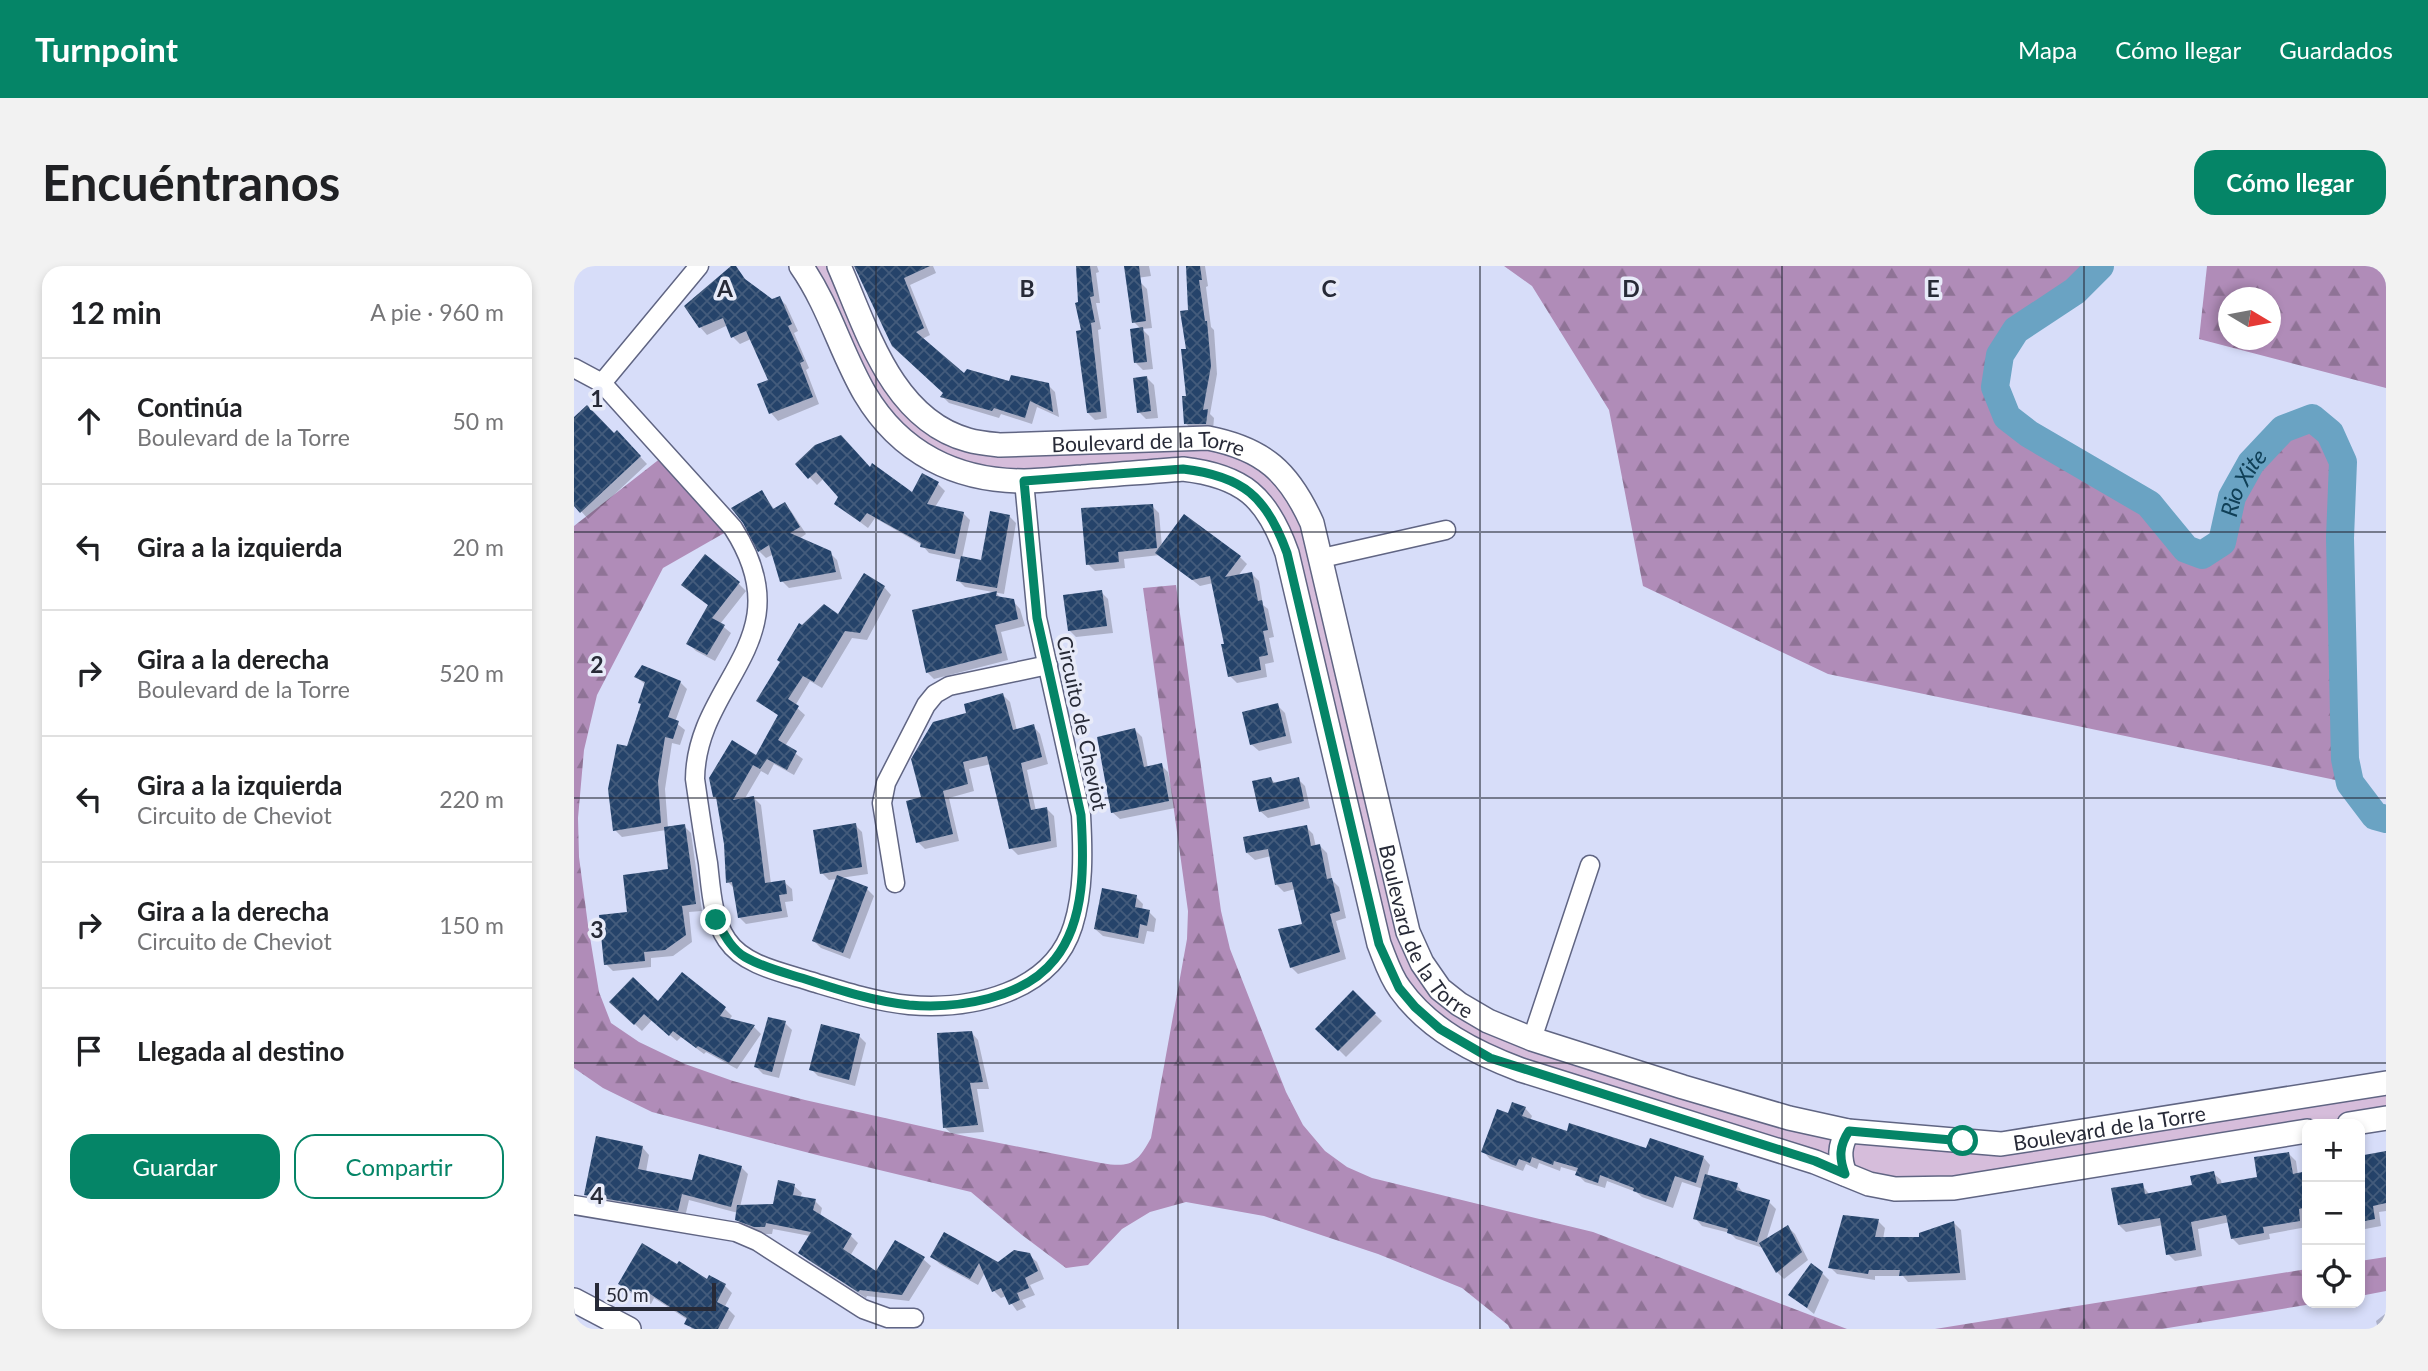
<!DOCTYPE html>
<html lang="es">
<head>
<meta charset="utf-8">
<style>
  body { margin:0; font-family:Lato,sans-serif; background:#f2f2f2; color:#202124 }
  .controls { position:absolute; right:21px; bottom:21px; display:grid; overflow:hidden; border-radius:14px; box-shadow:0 4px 10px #0003 }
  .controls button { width:63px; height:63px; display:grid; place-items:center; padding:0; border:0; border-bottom:2px solid #e0e0e0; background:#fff; color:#202124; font:35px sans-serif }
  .compass { position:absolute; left:1644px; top:21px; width:63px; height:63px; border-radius:50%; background:#fff; box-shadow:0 4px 10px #0003; rotate:100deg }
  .scale { position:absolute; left:21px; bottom:18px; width:121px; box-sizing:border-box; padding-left:7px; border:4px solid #272a37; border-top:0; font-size:19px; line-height:24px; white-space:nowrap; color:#272a37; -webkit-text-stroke:5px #e8ebf9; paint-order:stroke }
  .stop { position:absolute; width:21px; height:21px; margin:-16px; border:5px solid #058567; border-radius:50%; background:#fff }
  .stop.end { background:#058567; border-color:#fff; box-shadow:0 2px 7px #0008 }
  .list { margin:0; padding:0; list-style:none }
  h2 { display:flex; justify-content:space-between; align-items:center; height:91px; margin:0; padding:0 28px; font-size:30px }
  h2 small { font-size:23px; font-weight:400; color:#757577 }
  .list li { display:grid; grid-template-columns:46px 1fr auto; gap:21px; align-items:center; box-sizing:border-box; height:126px; padding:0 28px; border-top:2px solid #e0e0e0 }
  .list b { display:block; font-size:26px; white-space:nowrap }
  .list p { margin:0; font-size:23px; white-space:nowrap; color:#757577 }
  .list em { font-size:23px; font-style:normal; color:#757577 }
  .actions { display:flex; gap:14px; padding:21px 28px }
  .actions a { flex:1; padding:16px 0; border:2px solid #058567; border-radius:21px; text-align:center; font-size:24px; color:#058567 }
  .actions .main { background:#058567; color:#fff }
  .icon { flex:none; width:38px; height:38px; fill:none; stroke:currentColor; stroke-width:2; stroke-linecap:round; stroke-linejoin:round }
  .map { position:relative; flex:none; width:1812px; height:1063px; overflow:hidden; border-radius:21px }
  header { display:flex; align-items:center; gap:42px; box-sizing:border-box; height:98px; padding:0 35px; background:#058567; color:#fff }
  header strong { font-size:33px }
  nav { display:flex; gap:38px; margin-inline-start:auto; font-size:24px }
  .intro { display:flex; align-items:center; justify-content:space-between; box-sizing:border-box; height:168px; padding:0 42px }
  h1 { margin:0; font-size:49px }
  .button { padding:18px 32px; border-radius:21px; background:#058567; color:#fff; font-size:24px; font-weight:700 }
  main { display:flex; gap:42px; padding:0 42px }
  aside { flex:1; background:#fff; border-radius:21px; box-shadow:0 4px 10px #0003 }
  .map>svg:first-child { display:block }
  .forest { fill:url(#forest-firs); fill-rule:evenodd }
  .park { fill:#d6bddb }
  .shadow { fill:#0003 }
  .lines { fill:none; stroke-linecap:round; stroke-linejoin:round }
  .river { stroke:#6aa3c3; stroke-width:28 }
  .building { fill:url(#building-cross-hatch) }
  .minor-casing { stroke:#606583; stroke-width:21 }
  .tertiary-casing { stroke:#606583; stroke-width:26 }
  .minor { stroke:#fff; stroke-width:18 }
  .tertiary { stroke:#fff; stroke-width:23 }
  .route { stroke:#058567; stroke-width:9 }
  .grid { fill:none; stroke:#272a37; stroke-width:2; stroke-opacity:0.55 }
  .labels { text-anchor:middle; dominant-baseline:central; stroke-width:7; stroke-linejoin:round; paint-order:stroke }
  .street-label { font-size:21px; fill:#272a37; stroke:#e8ebf9 }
  .water-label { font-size:23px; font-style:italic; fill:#104057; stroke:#e8ebf9 }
  .grid-label { font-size:23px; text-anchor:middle; font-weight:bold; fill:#272a37; stroke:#e8ebf9; stroke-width:7; stroke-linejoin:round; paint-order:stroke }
</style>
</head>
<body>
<header>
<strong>Turnpoint</strong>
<nav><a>Mapa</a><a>Cómo llegar</a><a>Guardados</a></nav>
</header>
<div class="intro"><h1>Encuéntranos</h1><a class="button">Cómo llegar</a></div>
<main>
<aside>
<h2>12 min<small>A pie · 960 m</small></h2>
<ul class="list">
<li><svg class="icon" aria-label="ahead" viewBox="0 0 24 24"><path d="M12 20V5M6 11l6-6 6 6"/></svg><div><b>Continúa</b><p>Boulevard de la Torre</p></div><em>50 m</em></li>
<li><svg class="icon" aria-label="left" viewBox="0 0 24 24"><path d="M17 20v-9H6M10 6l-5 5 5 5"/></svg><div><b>Gira a la izquierda</b></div><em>20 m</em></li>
<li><svg class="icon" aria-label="right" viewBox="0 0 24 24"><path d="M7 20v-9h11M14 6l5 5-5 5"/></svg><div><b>Gira a la derecha</b><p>Boulevard de la Torre</p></div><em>520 m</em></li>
<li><svg class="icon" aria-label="left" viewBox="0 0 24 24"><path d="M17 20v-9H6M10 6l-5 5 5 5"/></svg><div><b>Gira a la izquierda</b><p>Circuito de Cheviot</p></div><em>220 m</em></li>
<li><svg class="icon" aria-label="right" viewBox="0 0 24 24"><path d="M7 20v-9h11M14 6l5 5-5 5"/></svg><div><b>Gira a la derecha</b><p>Circuito de Cheviot</p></div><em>150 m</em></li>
<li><svg class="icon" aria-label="arrive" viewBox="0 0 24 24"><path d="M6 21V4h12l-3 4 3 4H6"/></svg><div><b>Llegada al destino</b></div></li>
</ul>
<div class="actions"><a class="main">Guardar</a><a>Compartir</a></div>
</aside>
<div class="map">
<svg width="1812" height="1063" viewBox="0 0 1812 1063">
  <defs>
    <pattern id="forest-firs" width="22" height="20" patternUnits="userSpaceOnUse" patternTransform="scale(1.75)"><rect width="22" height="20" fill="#b08cb8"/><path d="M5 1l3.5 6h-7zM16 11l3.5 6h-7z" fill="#8f7396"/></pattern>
    <pattern id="building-cross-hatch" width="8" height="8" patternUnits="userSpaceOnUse" patternTransform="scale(1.75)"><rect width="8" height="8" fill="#25436a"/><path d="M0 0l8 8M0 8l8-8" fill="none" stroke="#445c7c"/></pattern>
  </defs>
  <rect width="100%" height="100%" fill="#d7ddf9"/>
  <!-- forest -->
  <g class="forest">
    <polygon points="930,0 1526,0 1501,25 1442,64 1426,89 1421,121 1433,151 1455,168 1575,238 1612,283 1628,288 1648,276 1658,231 1677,197 1709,163 1738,152 1756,167 1769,196 1766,272 1771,493 1776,517 1254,408 1069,320 1035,144 958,20"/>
    <path d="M1633,0h179v122l-187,-49zM1654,32h42v42h-42z"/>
    <path d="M92,188l67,74 -70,40 -66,127 -13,55 -6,68 1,39 9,68 11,67 12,31 28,19 46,22 48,17 72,19 164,37 132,26c29,5 36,1 50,-25l36,-199 1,-28 -45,-323 33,-3 45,326 9,38 56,143 17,33 22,26 22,16 25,11 221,54 254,97h-337l-2,-4 -46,-37 -84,-34 -114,-38 -78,-14 -36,10 -28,17 -34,36 -22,3 -44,-33 -51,-43 -150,-36 -169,-44 -49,-24 -29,-20v-542z"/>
    <polygon points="1812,991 1812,1025 1786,1030 1786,995"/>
    <polygon points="1733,1003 1733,1037 1744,1037 1588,1063 1361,1063"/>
  </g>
  <!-- park -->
  <polygon class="park" points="227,0 265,0 317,114 394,174 654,176 727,232 834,666 885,738 1215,852 1427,878 1812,817 1812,852 1775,858 1733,858 1351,923 947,804 825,722 703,258 634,206 450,215 330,177"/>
  <!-- shadow -->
  <g class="shadow">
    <polygon points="160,0 175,18 198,35 205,32 212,39 224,65 220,67 235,102 232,104 245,138 204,155 197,147 186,119 196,115 177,73 166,78 159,71 154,59 133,69 126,61"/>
    <polygon points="282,0 359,0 362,7 336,19 356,69 348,73 390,109 436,117 474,119 481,126 485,151 463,141 458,158 427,148 425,152 375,137 369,131 371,128"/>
    <polygon points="503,0 523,0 525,6 522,7 526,37 522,37 527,63 524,64 533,152 521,154 514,147"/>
    <polygon points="555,0 575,0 577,10 563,12"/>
    <polygon points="613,0 631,0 634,20 632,21 637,61 640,64 643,108 636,148 640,152 639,164 619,164 611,157 616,45"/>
    <polygon points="566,16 573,23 578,62 568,63 575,70 579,103 569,104 562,97 567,63 560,56"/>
    <polygon points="573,112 580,119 584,152 572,153 565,146"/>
    <polygon points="0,154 40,170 43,166 73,198 14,253 0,237"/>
    <polygon points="223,198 296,203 338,228 364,218 371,225 361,241 389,247 396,254 388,292 409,296 435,250 442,257 430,328 391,321 384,314 388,294 355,287 348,279 301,252 294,262 262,238 267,231 250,212 243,219"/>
    <polygon points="187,226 201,244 210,238 217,245 232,268 225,273 256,287 263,294 268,313 215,322 208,315 200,288 192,292 185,285 171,256"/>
    <polygon points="578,240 585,247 588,281 666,291 673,298 664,310 678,308 685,315 689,339 694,343 700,371 695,372 700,396 691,398 693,411 663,417 656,410 652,379 639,317 626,320 586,289 550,293 551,302 521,305 514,298"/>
    <polygon points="165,318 172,325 146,358 157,367 141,395 122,385 115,378 135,340 116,326"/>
    <polygon points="310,321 317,329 293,374 278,372 248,422 236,415 221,440 231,449 211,480 229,493 220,509 200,498 194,509 187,505 170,534 180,532 187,539 197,618 210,616 218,623 219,635 211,636 214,651 172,658 165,651 161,623 154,616 152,578 144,535 140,530 183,491 205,450 184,435 265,350"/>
    <polygon points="527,326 534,333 539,367 502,371 495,364"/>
    <polygon points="422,327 428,333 439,335 446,343 451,360 427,366 434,394 360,413 353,406"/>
    <polygon points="62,411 106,416 113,423 101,456 111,464 106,479 98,477 91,523 94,562 110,560 117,567 128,645 115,646 118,676 99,690 77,692 77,701 39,705 32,698 55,648 96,604 92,564 48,571 41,564 54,483 72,419"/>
    <polygon points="429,429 436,436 443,465 459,460 466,468 474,498 453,504 462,545 473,543 480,550 483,581 444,589 437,582 417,498 395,503 400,525 375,532 385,575 351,583 344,576 349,532 394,449"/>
    <polygon points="703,439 711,447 718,477 685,485 677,478"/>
    <polygon points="561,464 568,471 574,502 587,499 594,506 601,542 546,553 538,546"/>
    <polygon points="697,513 702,518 724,513 731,520 736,542 694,552 686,545"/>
    <polygon points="281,559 288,566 294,608 266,612 293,623 300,630 276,693 247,682 240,675 263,613 255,614 248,607"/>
    <polygon points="732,561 739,568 742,581 746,580 753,587 758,614 765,621 772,652 762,655 772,693 724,708 717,701 730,659 721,623 710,626 703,619 697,590 681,594 673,587"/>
    <polygon points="562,631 569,638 568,644 575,646 582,653 580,666 573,665 570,678 529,670 521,663"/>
    <polygon points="108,708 151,743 158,750 155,754 180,761 187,768 163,803 132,786 130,788 107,771 103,775 78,754 68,765 38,736 84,738"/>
    <polygon points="779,727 808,755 772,791 744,763"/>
    <polygon points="211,757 218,764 205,812 189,808 182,801"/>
    <polygon points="397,766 404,774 415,823 403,823 410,866 378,868 370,861"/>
    <polygon points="285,770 292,777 281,820 244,810 237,803"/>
    <polygon points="951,842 958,850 956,855 994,867 1074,884 1129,891 1136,899 1133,910 1163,919 1170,928 1195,936 1202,943 1192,975 1214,961 1221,968 1234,994 1210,1013 1203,1006 1189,982 1162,973 1156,967 1128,960 1121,952 1129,923 1108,916 1099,942 1068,931 1062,926 1033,915 1031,922 1011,916 1004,909 1004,906 987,901 986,905 965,897 963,903 952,898 949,905 916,893 909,885 935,849"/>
    <polygon points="68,881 75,889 72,906 119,916 167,901 174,908 166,941 201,940 220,920 228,927 226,932 241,935 248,942 246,951 277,970 284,977 276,990 303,1007 349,993 357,1000 335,1035 293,1030 292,1032 234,994 226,987 236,970 199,963 198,968 188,968 171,961 163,954 164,947 115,934 111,951 19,936 12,928"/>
    <polygon points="1812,887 1812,945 1805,946 1807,960 1786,964 1786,901 1793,900"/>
    <polygon points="1715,888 1722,895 1724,909 1733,907 1733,949 1731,950 1733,961 1695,968 1696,973 1665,979 1658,972 1656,956 1624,963 1628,990 1601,995 1594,988 1589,959 1552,966 1545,959 1568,919 1576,929 1620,921 1639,907 1647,914 1648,919 1685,912"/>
    <polygon points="1304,955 1311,962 1309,973 1347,973 1380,957 1387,964 1392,1014 1334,1016 1329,1010 1301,1010 1301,1014 1263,1008 1256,1001"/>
    <polygon points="455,989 463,996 470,1013 456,1019 461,1029 448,1034 452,1041 443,1045 432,1030 427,1032 420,1025 411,1006 404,1019 366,998 358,991 424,998"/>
    <polygon points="1248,1007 1255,1014 1240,1048 1216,1028"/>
    <polygon points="134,1015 151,1020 158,1027 151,1040 161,1050 154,1063 118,1063 113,1057 114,1054 80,1032 77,1038 53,1025 46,1018"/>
    <polygon points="1811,1048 1812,1063 1804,1063 1802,1055"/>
  </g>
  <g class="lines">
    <!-- river -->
    <path class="river" id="s1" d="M1526,0l-25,25 -59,39 -16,25 -5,32 12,30 22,17 120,70 37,45 16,6 20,-13 10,-45 19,-34 32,-34 29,-11 18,15 13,29 -3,76 5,221 5,24 25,33 11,3"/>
  </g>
  <!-- building -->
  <g class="building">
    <polygon points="157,0 162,0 171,13 198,33 206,30 218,58 214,60 230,95 226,97 239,131 195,148 183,118 194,114 172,65 157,72 149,52 125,62 110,40"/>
    <polygon points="280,0 356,0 330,12 350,62 342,66 390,107 393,103 435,115 437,109 475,117 479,146 456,135 451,152 420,142 418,145 366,131 369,127 318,80"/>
    <polygon points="502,0 516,0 520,30 516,31 521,56 517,57 527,146 513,147 502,65 507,64 501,37 504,36"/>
    <polygon points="550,0 565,0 572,55 558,57"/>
    <polygon points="612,0 626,0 628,14 625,14 631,55 633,55 637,100 629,144 634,143 632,158 610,158 608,130 612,130 607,83 612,83 606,45 614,44"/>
    <polygon points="569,61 573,96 560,97 556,63"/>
    <polygon points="573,110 577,145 563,147 559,112"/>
    <polygon points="13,139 40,167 43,164 67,190 6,247 0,240 0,151"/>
    <polygon points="267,169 296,201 298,197 338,226 348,207 365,216 353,238 390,246 381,288 346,281 347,277 293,247 286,256 260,238 264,231 242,206 234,213 221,198 241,179"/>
    <polygon points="188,224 199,243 211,236 226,261 216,267 257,285 262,306 206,316 195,279 184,286 169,257 157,242"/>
    <polygon points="579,238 583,282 544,286 545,296 512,299 507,242"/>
    <polygon points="416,245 436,249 423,322 382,315 387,290 407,294"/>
    <polygon points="610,248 667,290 651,311 678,306 684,335 688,334 694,364 689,365 694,389 685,391 687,404 654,411 647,378 650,378 636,310 618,314 581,287"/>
    <polygon points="131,288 166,316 138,352 151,359 133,389 112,378 134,339 107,319"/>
    <polygon points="290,307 311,320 286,367 271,365 240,416 229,410 214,433 225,440 204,474 223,485 213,504 193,493 186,503 179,499 159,534 180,530 191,617 211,614 213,628 205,629 208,645 164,652 158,616 152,617 150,578 142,531 139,531 135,512 158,474 182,489 204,449 182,435 206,396 203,394 225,357 228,359 250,338 264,348"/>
    <polygon points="528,324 533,360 494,365 489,329"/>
    <polygon points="423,325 422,330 440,333 444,353 421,359 428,387 352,407 338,344"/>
    <polygon points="68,399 107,415 94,451 105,455 99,473 91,471 84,515 87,557 39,565 34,523 43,478 53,480 67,438 64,437 71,416 60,411"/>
    <polygon points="429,427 439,464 460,458 468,491 447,497 457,544 473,541 477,575 435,583 413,490 389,496 394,518 369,525 379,568 342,577 332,535 347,531 337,493 359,456 392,447 390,438"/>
    <polygon points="704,437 712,470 676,479 668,446"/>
    <polygon points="561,462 570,501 588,497 595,535 537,547 523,471"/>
    <polygon points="697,511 699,517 725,511 730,535 685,546 678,515"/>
    <polygon points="282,557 288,601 246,608 239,564"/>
    <polygon points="111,558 122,638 108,640 112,669 91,684 70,686 71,695 30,699 25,649 53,646 49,609 94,603 90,561"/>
    <polygon points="733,559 737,580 746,578 753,613 758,612 766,645 756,648 766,686 716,702 704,663 728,658 718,616 701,619 694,583 672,587 669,571"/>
    <polygon points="263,609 294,621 269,687 238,675"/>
    <polygon points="528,622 563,629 561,641 576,644 573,660 566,658 564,672 520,663"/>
    <polygon points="108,706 152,741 146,750 181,759 155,797 124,780 122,782 99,765 95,770 70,748 60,759 35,736 59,711 84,735"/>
    <polygon points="779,724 802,747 764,785 741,763"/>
    <polygon points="194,751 212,755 198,806 180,801"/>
    <polygon points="247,758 286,768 275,814 235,804"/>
    <polygon points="398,765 409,816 396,817 404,859 369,862 363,767"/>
    <polygon points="938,836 952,841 948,850 993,865 995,857 1072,882 1076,872 1130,890 1122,917 1101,910 1092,936 1059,925 1060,922 1026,909 1024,917 1001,909 1004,902 980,895 979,899 958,891 956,897 945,893 942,900 907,886 923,843 934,847"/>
    <polygon points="22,870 69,880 64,903 118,914 125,888 168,900 157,941 108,928 104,945 10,929"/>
    <polygon points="1812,885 1812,937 1799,940 1801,953 1786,956 1786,899 1791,898 1790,889"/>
    <polygon points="1715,886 1719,908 1733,905 1733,941 1725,943 1726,955 1689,961 1690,967 1657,973 1652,949 1617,956 1622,984 1592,989 1586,952 1544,959 1537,922 1569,917 1571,928 1618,919 1616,910 1640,905 1643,918 1683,911 1680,891"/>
    <polygon points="1131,908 1164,917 1162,924 1196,934 1183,976 1153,967 1154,963 1119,953"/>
    <polygon points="204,914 221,918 219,929 242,933 239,944 278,968 269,983 302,1005 321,974 351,991 328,1029 286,1024 284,1026 224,987 237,966 192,957 191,961 180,961 161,954 163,939 199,938"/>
    <polygon points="1269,949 1305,953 1301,971 1345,971 1345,967 1380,955 1386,1007 1325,1010 1326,1004 1295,1004 1294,1008 1254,1002"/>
    <polygon points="1214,959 1228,986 1202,1007 1185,977"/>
    <polygon points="370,966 424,996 440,984 456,987 464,1005 451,1012 455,1022 443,1027 446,1034 435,1039 427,1022 418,1026 405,997 396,1013 356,991"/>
    <polygon points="68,977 103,998 105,995 133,1013 135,1009 152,1018 143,1036 155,1042 144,1063 121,1063 110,1058 113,1052 73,1026 69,1032 44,1018"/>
    <polygon points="1237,997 1249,1006 1233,1042 1214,1029"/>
  </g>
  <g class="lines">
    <defs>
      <g id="minor">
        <path d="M0,102l28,15 131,145c72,112 -37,153 -38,251 4,28 8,56 13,84 3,26 4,55 19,77 18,27 60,33 89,43 30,9 62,19 93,22 63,5 143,-12 164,-79 11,-35 10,-75 8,-111l-44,-197 -13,-137"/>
        <polyline points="28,117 125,0"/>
        <polyline points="748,292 872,264"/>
        <polyline points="321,617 308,537 312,517 352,439 361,428 375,420 474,399"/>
        <polyline points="958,773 1016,599"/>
        <polyline points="0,939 162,966 183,975 289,1043 314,1052 340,1052"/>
      </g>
      <g id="tertiary">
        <path d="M227,0c28,40 40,87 64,128 35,59 91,87 159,87 20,0 39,-3 58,-4 34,-3 68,-5 101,-8 60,7 84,28 104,84l92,391c6,15 11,32 21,45 29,41 76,64 121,81l294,92 54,22 26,5 59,-1 353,-57"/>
        <path id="s2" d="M265,0c28,64 53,153 129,174 10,3 22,4 32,5l208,-7c56,11 81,34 104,85l96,409 14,31 18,26 19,15 29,17 44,18 151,48 106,31 59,13 153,13 385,-61"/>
        <polyline points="1775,858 1812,852"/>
        <path d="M1271,908c-6,-16 -6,-28 3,-43"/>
        <polyline points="0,1034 55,1063"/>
      </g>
    </defs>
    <!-- minor casing -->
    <use href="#minor" class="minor-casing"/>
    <!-- tertiary casing -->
    <use href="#tertiary" class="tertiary-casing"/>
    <!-- minor -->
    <use href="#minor" class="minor"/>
    <!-- tertiary -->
    <use href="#tertiary" class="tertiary"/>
  </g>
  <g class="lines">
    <!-- route -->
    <path class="route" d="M142,654c8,14 15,29 29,37 19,11 41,16 60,22 34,11 68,22 104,26 48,4 115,-6 146,-46 31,-39 29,-98 26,-144l-44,-197 -13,-137 159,-12c60,7 84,28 104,84l92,391 20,44 16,19 25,22 50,29 325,103 30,13c-6,-16 -6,-28 4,-43l114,10"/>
  </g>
  <!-- grid -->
  <path class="grid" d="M302,0v1063M604,0v1063M906,0v1063M1208,0v1063M1510,0v1063M0,266h1812M0,532h1812M0,797h1812"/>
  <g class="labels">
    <!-- street labels -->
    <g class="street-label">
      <text stroke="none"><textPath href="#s2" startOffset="406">Boulevard de la Torre</textPath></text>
      <text transform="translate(509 457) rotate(78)">Circuito de Cheviot</text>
      <text stroke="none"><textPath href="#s2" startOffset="1034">Boulevard de la Torre</textPath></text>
      <text stroke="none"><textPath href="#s2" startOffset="1790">Boulevard de la Torre</textPath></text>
    </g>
    <!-- water labels -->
    <g class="water-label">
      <text stroke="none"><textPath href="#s1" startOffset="530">Rio Xite</textPath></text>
    </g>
  </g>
  <g class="grid-label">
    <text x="151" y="31">A</text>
    <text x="453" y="31">B</text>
    <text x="755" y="31">C</text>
    <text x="1057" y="31">D</text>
    <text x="1359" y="31">E</text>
    <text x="23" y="141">1</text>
    <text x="23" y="407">2</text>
    <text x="23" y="672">3</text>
    <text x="23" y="938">4</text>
  </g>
</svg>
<div class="controls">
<button>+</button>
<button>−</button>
<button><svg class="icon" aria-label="locate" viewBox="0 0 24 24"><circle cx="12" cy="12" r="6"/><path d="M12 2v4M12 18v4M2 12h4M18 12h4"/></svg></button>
</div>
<svg class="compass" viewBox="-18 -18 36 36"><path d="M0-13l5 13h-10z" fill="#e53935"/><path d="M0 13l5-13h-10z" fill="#757577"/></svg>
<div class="scale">50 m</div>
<div class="stop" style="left:1389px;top:875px"></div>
<div class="stop end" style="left:142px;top:654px"></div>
</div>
</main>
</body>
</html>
